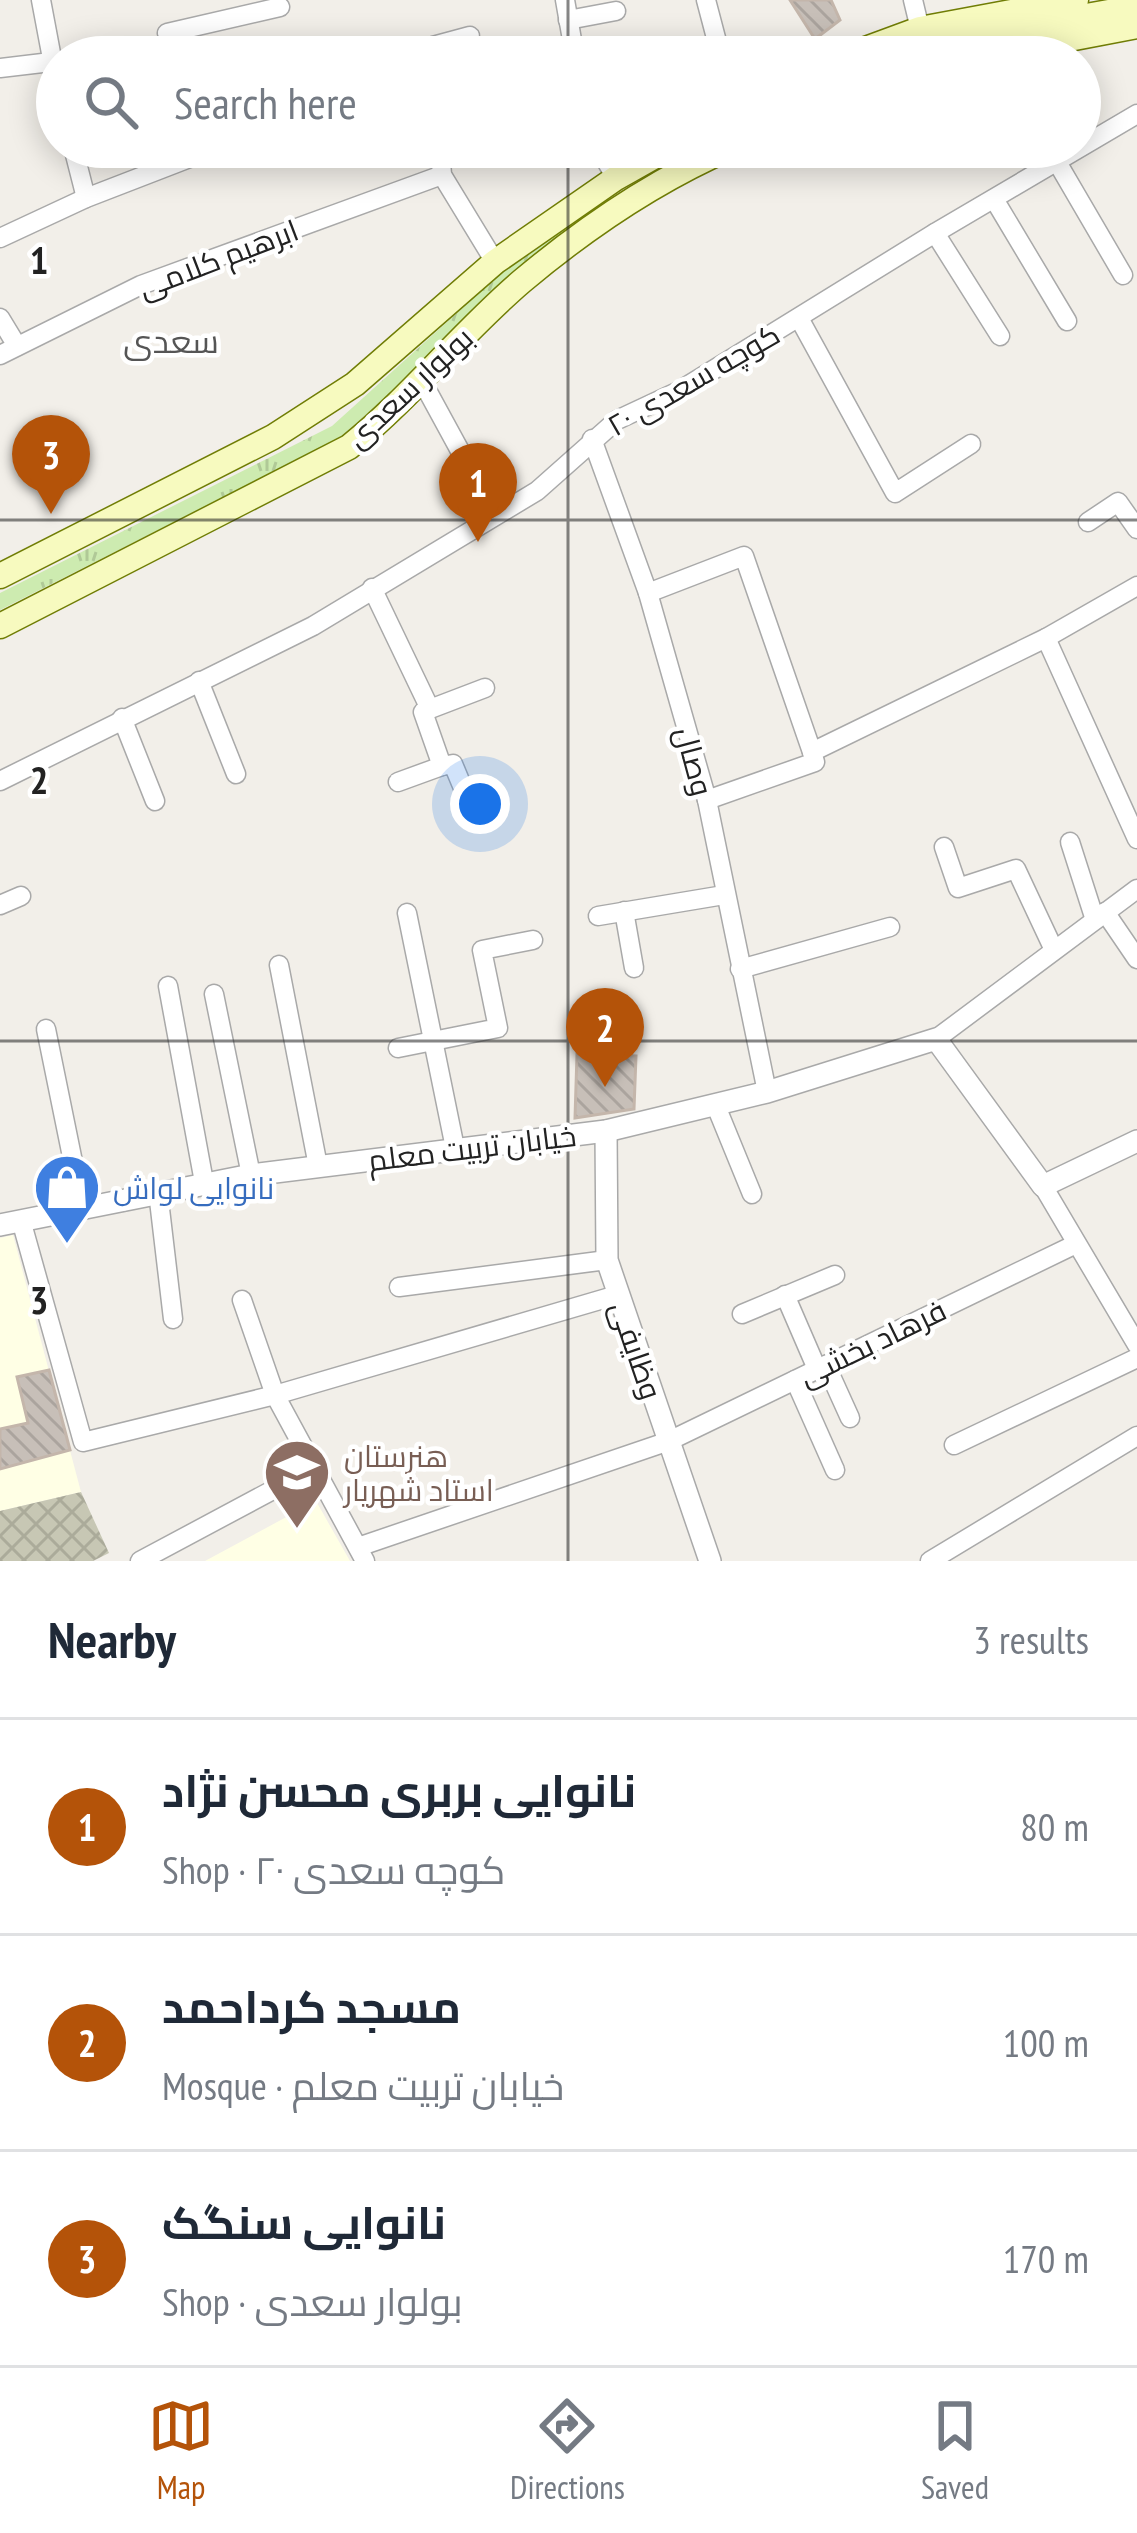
<!DOCTYPE html>
<html lang="en">
<head>
<meta charset="utf-8">
<style>
  body { margin:0; font-family:"PT Sans Narrow",Cairo,sans-serif; background:#f6f6f7; color:#1f2937 }
  .you { position:absolute; left:480px; top:804px; width:42px; height:42px; margin:-30px; border:9px solid #fff; border-radius:50%; background:#1a73e8; box-shadow:0 0 0 18px #1a73e833 }
  .badge { display:grid; place-items:center; width:78px; height:78px; border-radius:50%; background:#b45309; color:#fff; font-size:39px; font-weight:700 }
  .pin { position:absolute; translate:-50% -99px; filter:drop-shadow(0 3px 6px #0008) }
  .pin::after { content:''; position:absolute; top:63px; width:42px; height:36px; background:inherit; clip-path:polygon(0 0,100% 0,50% 100%) }
  .list { margin:0; padding:0; list-style:none }
  h2 { display:flex; justify-content:space-between; align-items:center; height:156px; margin:0; padding:0 48px; font-size:51px }
  h2 small { font-size:39px; font-weight:400; color:#747a83 }
  .list li { display:grid; grid-template-columns:78px 1fr auto; gap:36px; align-items:center; box-sizing:border-box; height:216px; padding:0 48px; border-top:3px solid #e0e1e3 }
  .list b { display:block; font-size:45px; white-space:nowrap }
  .list p { margin:0; font-size:39px; white-space:nowrap; color:#747a83 }
  .list em { font-size:39px; font-style:normal; color:#747a83 }
  .icon { flex:none; width:66px; height:66px; fill:none; stroke:currentColor; stroke-width:2; stroke-linecap:round; stroke-linejoin:round }
  .map { position:relative; flex:none; width:1137px; height:1561px; overflow:hidden }
  .search { position:absolute; background:#fff; box-shadow:0 6px 30px #0003; left:36px; right:36px; top:36px; height:132px; display:flex; align-items:center; gap:30px; box-sizing:border-box; padding:0 42px; border-radius:66px; color:#747a83; font-size:45px }
  .sheet { height:804px; background:#fff }
  nav { display:flex; justify-content:space-around; align-items:center; box-sizing:border-box; height:168px; border-top:3px solid #e0e1e3; background:#fff; font-size:33px; color:#747a83 }
  nav a { display:grid; justify-items:center; gap:6px }
  nav .on { color:#b45309 }
  .map>svg:first-child { display:block }
  .education { fill:#ffffe5 }
  .construction { fill:url(#construction-cross-hatch) }
  .grass { fill:url(#grass-tufts) }
  .building { fill:url(#building-back-hatch); stroke:#c4b6ab; stroke-width:3 }
  .lines { fill:none; stroke-linecap:round; stroke-linejoin:round }
  .minor-casing { stroke:#a9a9a9; stroke-width:21 }
  .tertiary-casing { stroke:#a9a9a9; stroke-width:24 }
  .secondary-casing { stroke:#707d05; stroke-width:27 }
  .minor { stroke:#fff; stroke-width:18 }
  .tertiary { stroke:#fff; stroke-width:21 }
  .secondary { stroke:#f7fabf; stroke-width:24 }
  .grid { fill:none; stroke:#222; stroke-width:3; stroke-opacity:0.55 }
  .labels { text-anchor:middle; dominant-baseline:central; stroke-width:9; stroke-linejoin:round; paint-order:stroke }
  .street-label { font-size:30px; fill:#222; stroke:#fff }
  .shop-label { font-size:30px; fill:#366cbe; stroke:#fff; text-anchor:start }
  .education-label { font-size:30px; fill:#785e54; stroke:#fff; text-anchor:start }
  .neighbourhood-label { font-size:33px; fill:#555; stroke:#fff }
  .grid-label { font-size:39px; text-anchor:middle; font-weight:bold; fill:#222; stroke:#fff; stroke-width:9; stroke-linejoin:round; paint-order:stroke }
</style>
</head>
<body>
<div class="map">
<svg width="1137" height="1561" viewBox="0 0 1137 1561">
  <defs>
    <pattern id="construction-cross-hatch" width="8" height="8" patternUnits="userSpaceOnUse" patternTransform="scale(3)"><rect width="8" height="8" fill="#c7c7b4"/><path d="M0 0l8 8M0 8l8-8" fill="none" stroke="#abab9a"/></pattern>
    <pattern id="grass-tufts" width="24" height="20" patternUnits="userSpaceOnUse" patternTransform="scale(3)"><rect width="24" height="20" fill="#cdebb0"/><path d="M3 7l-1-3M5 7V3M7 7l1-3M15 17l-1-3M17 17v-4M19 17l1-3" fill="none" stroke="#b0c997"/></pattern>
    <pattern id="building-back-hatch" width="6" height="6" patternUnits="userSpaceOnUse" patternTransform="scale(3)"><rect width="6" height="6" fill="#c7bfb8"/><path d="M-1 5l2 2M0 0l6 6M5-1l2 2" fill="none" stroke="#aba49e"/></pattern>
  </defs>
  <rect width="100%" height="100%" fill="#f2efe9"/>
  <!-- education -->
  <g class="education">
    <polygon points="13,1235 81,1492 0,1511 0,1238"/>
    <polygon points="316,1501 350,1561 205,1561"/>
  </g>
  <!-- construction -->
  <polygon class="construction" points="81,1492 109,1553 93,1561 0,1561 0,1511"/>
  <!-- grass -->
  <polygon class="grass" points="607,195 611,201 338,439 0,610 0,593 332,426 530,247"/>
  <!-- building -->
  <g class="building">
    <polygon points="790,0 831,0 840,20 815,39"/>
    <polygon points="577,1054 636,1056 634,1109 575,1118"/>
    <polygon points="49,1370 70,1450 0,1469 0,1429 28,1423 17,1377"/>
  </g>
  <g class="lines">
    <defs>
      <g id="minor">
        <polyline points="41,0 57,85"/>
        <polyline points="565,0 575,57"/>
        <polyline points="706,0 721,57"/>
        <polyline points="913,0 920,29"/>
        <polyline points="568,20 616,11"/>
        <polyline points="167,33 280,7"/>
        <polyline points="434,57 433,46 470,36"/>
        <polyline points="0,68 51,62"/>
        <polyline points="73,147 86,198"/>
        <polyline points="440,147 442,175 495,262"/>
        <polyline points="598,147 616,178"/>
        <polyline points="1057,162 1123,275"/>
        <polyline points="994,199 1067,321"/>
        <polyline points="935,233 1000,336"/>
        <polyline points="0,238 86,198 218,147"/>
        <polyline points="0,318 17,346"/>
        <polyline points="799,318 895,493 971,444"/>
        <polyline points="0,355 141,285 442,175"/>
        <polyline points="422,381 495,515"/>
        <polyline points="592,439 648,593 707,800 767,1092"/>
        <polyline points="1088,522 1118,502 1137,529"/>
        <polyline points="372,588 430,709 423,712 442,766 453,764 468,800"/>
        <polyline points="648,593 744,556 812,752 815,762 707,800"/>
        <polyline points="1046,638 1137,586"/>
        <polyline points="199,681 236,774"/>
        <polyline points="430,709 485,688"/>
        <polyline points="122,718 155,801"/>
        <polyline points="812,752 1046,638 1137,839"/>
        <polyline points="0,781 313,626 537,491 617,420 679,391 935,233 1137,114"/>
        <polyline points="398,782 442,766"/>
        <polyline points="1070,842 1095,920"/>
        <polyline points="944,847 958,888 1016,869 1054,950"/>
        <polyline points="0,905 21,896"/>
        <polyline points="624,911 634,968"/>
        <polyline points="1105,912 1137,959"/>
        <polyline points="407,913 455,1148"/>
        <polyline points="598,916 724,895"/>
        <polyline points="279,965 318,1166"/>
        <polyline points="740,969 890,927"/>
        <polyline points="168,986 204,1182"/>
        <polyline points="214,994 251,1175"/>
        <polyline points="46,1029 82,1206"/>
        <polyline points="936,1039 1137,889"/>
        <polyline points="398,1048 498,1028 482,950 533,940"/>
        <polyline points="716,1106 752,1194"/>
        <polyline points="1043,1186 1137,1345"/>
        <polyline points="158,1192 173,1319"/>
        <polyline points="21,1220 83,1442 275,1395 617,1295"/>
        <polyline points="399,1287 607,1260"/>
        <polyline points="785,1295 817,1369"/>
        <polyline points="242,1300 275,1395 365,1561"/>
        <polyline points="742,1314 835,1275"/>
        <polyline points="826,1365 850,1418"/>
        <polyline points="795,1380 835,1470"/>
        <polyline points="954,1445 1137,1358"/>
        <polyline points="358,1547 669,1441 1076,1244"/>
        <polyline points="140,1561 314,1468"/>
        <polyline points="930,1561 1137,1436"/>
      </g>
      <g id="tertiary">
        <polyline points="606,1131 607,1260 710,1561"/>
        <polyline points="0,1225 251,1175 606,1131 767,1092 936,1039 1043,1186 1137,1141"/>
      </g>
      <g id="secondary">
        <polyline points="844,57 920,29 1076,0"/>
        <polyline points="883,57 907,48 1137,7"/>
        <polyline points="975,57 1137,26"/>
        <polyline points="0,576 273,437 355,384 495,262 616,178 671,147"/>
        <path d="M0,626l349,-179c63,-51 112,-114 173,-166 62,-52 136,-102 210,-134"/>
      </g>
    </defs>
    <!-- minor casing -->
    <use href="#minor" class="minor-casing"/>
    <!-- tertiary casing -->
    <use href="#tertiary" class="tertiary-casing"/>
    <!-- secondary casing -->
    <use href="#secondary" class="secondary-casing"/>
    <!-- minor -->
    <use href="#minor" class="minor"/>
    <!-- tertiary -->
    <use href="#tertiary" class="tertiary"/>
    <!-- secondary -->
    <use href="#secondary" class="secondary"/>
  </g>
  <!-- grid -->
  <path class="grid" d="M568,0v57M568,147v1414M0,520h1137M0,1041h1137"/>
  <!-- icons -->
  <defs>
    <symbol id="shop-pin" viewBox="-11 -11 22 30"><path d="M0 17L-7.5 6A9.5 9.5 0 1 1 7.5 6Z" fill="#3f7fe0" stroke="#fff"/><path d="M-5-2.5h2.3a2.7 3.5 0 0 1 5.4 0H5L5.5 6h-11ZM-1.5-2.5h3a1.5 2.3 0 0 0-3 0Z" fill="#fff"/></symbol>
    <symbol id="school-pin" viewBox="-11 -11 22 30"><path d="M0 17L-7.5 6A9.5 9.5 0 1 1 7.5 6Z" fill="#8d6e63" stroke="#fff"/><path d="M0-5L7-2L0 1L-7-2ZM-4 1L0 2.5L4 1V4Q0 6-4 4Z" fill="#fff"/></symbol>
  </defs>
  <g fill-rule="evenodd">
    <use href="#shop-pin" x="29" y="1149" width="76" height="104"/>
    <use href="#school-pin" x="259" y="1434" width="76" height="104"/>
  </g>
  <g class="labels">
    <!-- street labels -->
    <g class="street-label">
      <text transform="translate(218 258) rotate(-21)">ابرهیم کلامی</text>
      <text transform="translate(693 379) rotate(-30)">کوچه سعدی ۲۰</text>
      <text transform="translate(409 387) rotate(-43)">بولوار سعدی</text>
      <text transform="translate(695 761) rotate(75)">وصال</text>
      <text transform="translate(472 1147) rotate(-7)">خیابان تربیت معلم</text>
      <text transform="translate(872 1342) rotate(-26)">فرهاد بخشی</text>
      <text transform="translate(637 1350) rotate(71)">وظایفی</text>
    </g>
    <!-- shop labels -->
    <g class="shop-label">
      <text x="113" y="1187">نانوایی لواش</text>
    </g>
    <!-- education labels -->
    <g class="education-label">
      <text x="344" y="1455">هنرستان<tspan x="344" dy="34">استاد شهریار</tspan></text>
    </g>
    <!-- neighbourhood labels -->
    <g class="neighbourhood-label">
      <text x="171" y="340">سعدی</text>
    </g>
  </g>
  <g class="grid-label">
    <text x="39" y="274">1</text>
    <text x="39" y="794">2</text>
    <text x="39" y="1314">3</text>
  </g>
</svg>
<div class="you"></div>
<div class="pin badge" style="left:478px;top:542px">1</div>
<div class="pin badge" style="left:605px;top:1087px">2</div>
<div class="pin badge" style="left:51px;top:514px">3</div>
<div class="search"><svg class="icon" aria-label="search" viewBox="0 0 24 24"><circle cx="10" cy="10" r="6"/><path d="M15 15l6 6"/></svg>Search here</div>
</div>
<section class="sheet">
<h2>Nearby<small>3 results</small></h2>
<ul class="list">
<li><span class="badge">1</span><div><b>نانوایی بربری محسن نژاد</b><p>Shop · کوچه سعدی ۲۰</p></div><em>80 m</em></li>
<li><span class="badge">2</span><div><b>مسجد کرداحمد</b><p>Mosque · خیابان تربیت معلم</p></div><em>100 m</em></li>
<li><span class="badge">3</span><div><b>نانوایی سنگک</b><p>Shop · بولوار سعدی</p></div><em>170 m</em></li>
</ul>
</section>
<nav>
<a class="on"><svg class="icon" aria-label="map" viewBox="0 0 24 24"><path d="M3 6l6-2 6 2 6-2v14l-6 2-6-2-6 2zM9 4v14M15 6v14"/></svg>Map</a>
<a><svg class="icon" aria-label="directions" viewBox="0 0 24 24"><path d="M12 3l9 9-9 9-9-9zM9 14v-3h6M13 9l2 2-2 2"/></svg>Directions</a>
<a><svg class="icon" aria-label="saved" viewBox="0 0 24 24"><path d="M7 4h10v16l-5-4-5 4z"/></svg>Saved</a>
</nav>
</body>
</html>
